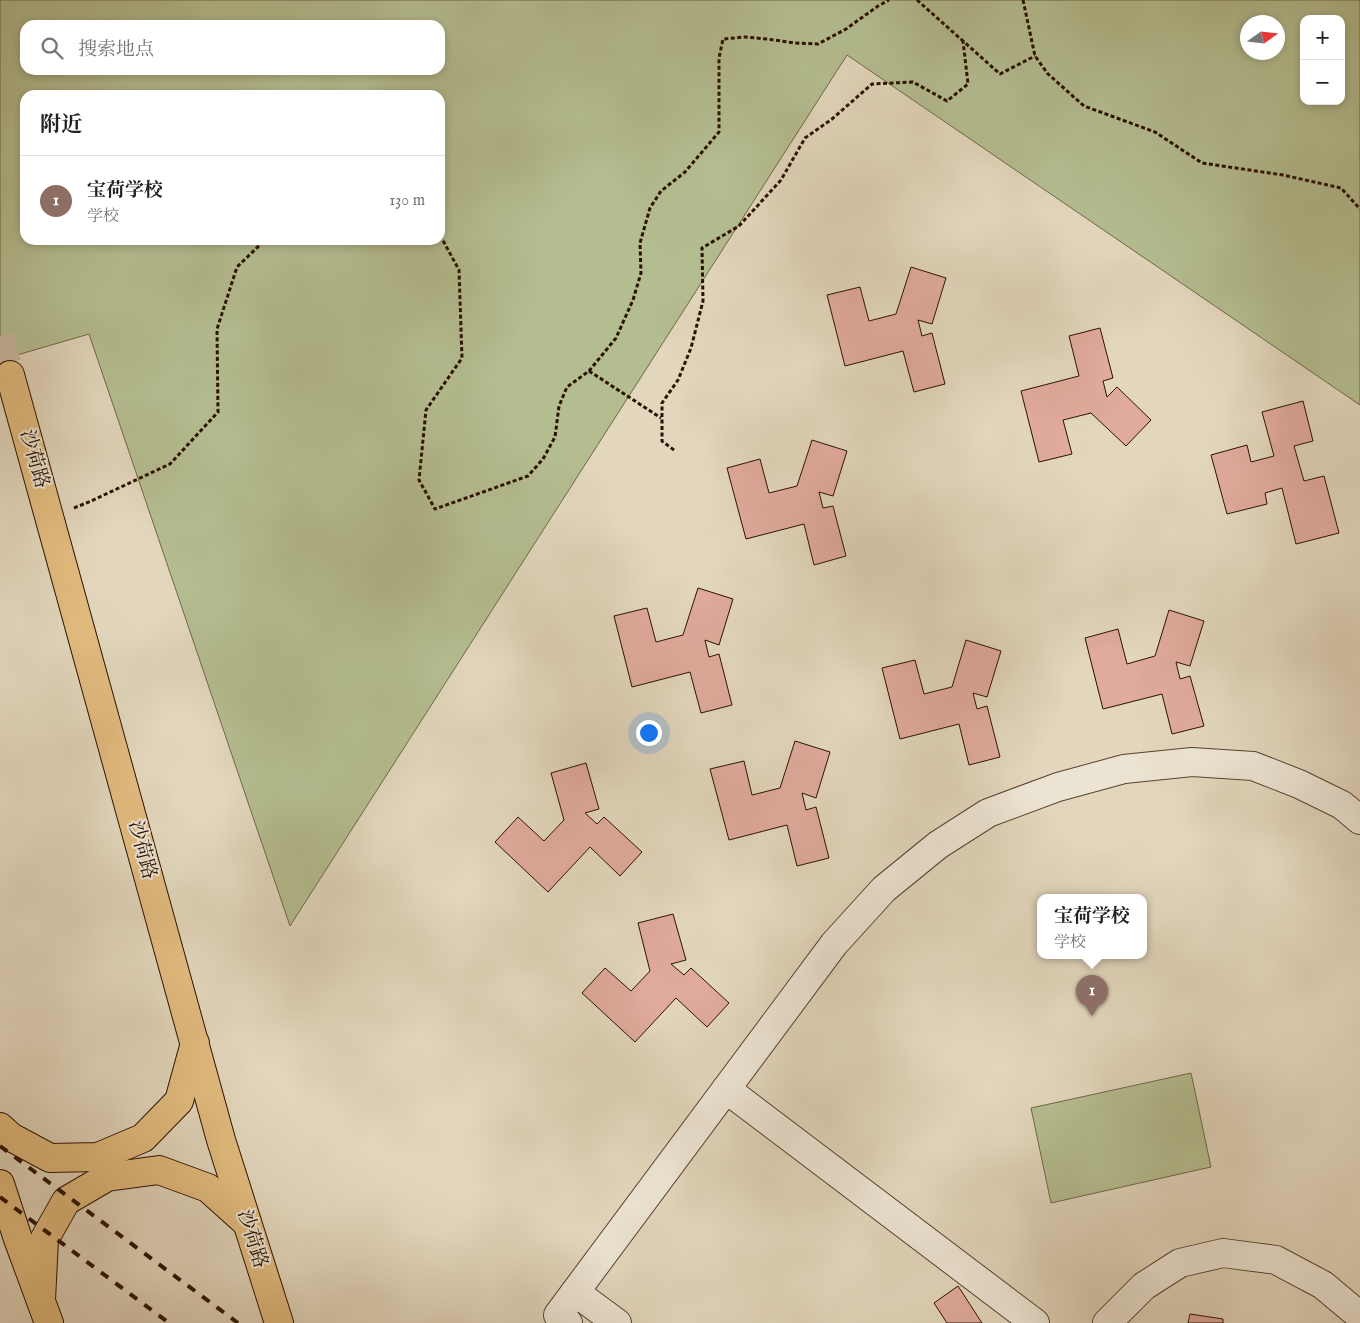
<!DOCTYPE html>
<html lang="zh">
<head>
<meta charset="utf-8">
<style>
  body { margin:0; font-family:"IM FELL English","Noto Serif SC",serif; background:#f6f6f6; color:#202124 }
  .controls { position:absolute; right:15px; top:15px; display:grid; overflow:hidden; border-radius:10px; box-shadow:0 2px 8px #0003 }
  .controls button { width:45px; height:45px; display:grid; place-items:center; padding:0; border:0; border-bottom:1px solid #e0e0e0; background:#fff; color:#202124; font:25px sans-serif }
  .compass { position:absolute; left:1240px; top:15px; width:45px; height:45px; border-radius:50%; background:#fff; box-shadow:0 2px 8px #0003; rotate:76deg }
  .you { position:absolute; left:648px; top:732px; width:18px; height:18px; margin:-12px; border:4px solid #fff; border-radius:50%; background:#1a73e8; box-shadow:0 0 0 8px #1a73e833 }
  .badge { display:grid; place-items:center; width:32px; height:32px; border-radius:50%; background:#8f2418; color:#fff; font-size:16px; font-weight:700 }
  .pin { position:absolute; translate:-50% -41px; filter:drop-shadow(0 1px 2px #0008) }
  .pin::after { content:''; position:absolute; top:26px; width:18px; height:15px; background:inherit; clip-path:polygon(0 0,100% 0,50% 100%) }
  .popup { position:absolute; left:1037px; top:894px; width:110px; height:65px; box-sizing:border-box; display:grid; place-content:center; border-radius:10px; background:#fff; filter:drop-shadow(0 1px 4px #0005); font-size:16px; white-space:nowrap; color:#757577 }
  .popup b { font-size:19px; color:#202124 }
  .popup::after { content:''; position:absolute; left:50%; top:100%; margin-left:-10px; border:10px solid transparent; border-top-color:#fff }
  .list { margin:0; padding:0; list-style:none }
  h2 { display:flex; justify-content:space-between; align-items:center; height:65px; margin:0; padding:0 20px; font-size:21px }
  h2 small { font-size:16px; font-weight:400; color:#757577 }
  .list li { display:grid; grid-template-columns:32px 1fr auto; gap:15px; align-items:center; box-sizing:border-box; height:90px; padding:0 20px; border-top:1px solid #e0e0e0 }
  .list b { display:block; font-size:19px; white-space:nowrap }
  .list p { margin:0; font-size:16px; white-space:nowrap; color:#757577 }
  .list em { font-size:16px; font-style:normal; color:#757577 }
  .icon { flex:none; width:28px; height:28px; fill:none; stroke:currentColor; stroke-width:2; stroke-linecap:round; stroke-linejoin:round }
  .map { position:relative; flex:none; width:1360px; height:1323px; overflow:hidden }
  .search { position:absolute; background:#fff; box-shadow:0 2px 8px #0003; left:20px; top:20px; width:425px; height:55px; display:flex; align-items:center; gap:12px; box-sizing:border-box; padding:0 18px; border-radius:15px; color:#757577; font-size:19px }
  .panel { position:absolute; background:#fff; box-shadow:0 2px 8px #0003; left:20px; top:90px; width:425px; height:155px; border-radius:15px }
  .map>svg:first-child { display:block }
  .green { fill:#b4bd90; stroke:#706749; fill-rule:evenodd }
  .building { fill:#e0aa9c; stroke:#2b1102 }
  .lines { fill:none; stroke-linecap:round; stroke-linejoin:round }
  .major-tunnel { stroke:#c7b8a0; stroke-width:28; stroke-dasharray:28 14; stroke-linecap:butt }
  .minor-casing { stroke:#594230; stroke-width:30 }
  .major-casing { stroke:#2b1102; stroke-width:30 }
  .path { stroke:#2b1102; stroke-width:3; stroke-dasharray:4 2.5; stroke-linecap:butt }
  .minor { stroke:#ece4d3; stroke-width:28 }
  .major { stroke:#e1bb7e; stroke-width:28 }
  .rail { stroke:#2b1102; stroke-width:4; stroke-dasharray:9 9; stroke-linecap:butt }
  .labels { text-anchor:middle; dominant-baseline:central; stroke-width:4; stroke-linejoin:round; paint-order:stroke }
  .street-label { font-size:20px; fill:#2b1102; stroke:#ece4d3 }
</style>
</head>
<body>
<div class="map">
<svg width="1360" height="1323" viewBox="0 0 1360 1323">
  <rect width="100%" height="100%" fill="#e2d6bc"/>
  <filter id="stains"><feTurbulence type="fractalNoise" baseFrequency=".004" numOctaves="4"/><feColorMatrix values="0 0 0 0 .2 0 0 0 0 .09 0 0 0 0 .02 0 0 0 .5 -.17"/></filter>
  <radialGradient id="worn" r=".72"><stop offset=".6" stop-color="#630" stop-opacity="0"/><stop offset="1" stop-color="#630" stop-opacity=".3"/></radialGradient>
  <!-- green -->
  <g class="green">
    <path d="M0,0h1360v405l-513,-350 -557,871 -201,-592 -89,26zM1304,19h37v82h-37zM1248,22h30v30h-30zM25,25h415v45h-415zM25,95h415v145h-415z"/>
    <polygon points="1191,1073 1211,1167 1051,1203 1031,1108"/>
  </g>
  <!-- building -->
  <g class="building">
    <polygon points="911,267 946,278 932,324 918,320 922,336 932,333 945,384 914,392 903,351 845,366 827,295 860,287 869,321 896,314"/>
    <polygon points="1100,328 1113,378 1103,381 1107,397 1117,387 1151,420 1126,446 1091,413 1063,420 1072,454 1039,462 1021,391 1079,376 1069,336"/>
    <polygon points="1303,401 1313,441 1294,446 1304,481 1324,476 1339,533 1296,544 1282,488 1265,493 1267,504 1227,514 1211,455 1247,445 1251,462 1274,456 1262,412"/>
    <polygon points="812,440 847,451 833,496 819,492 823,508 833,506 846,556 814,565 804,524 746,539 727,468 760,459 769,493 797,486"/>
    <polygon points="698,588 733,599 719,645 705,640 709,657 719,654 732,705 701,713 690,672 632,687 614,616 647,608 656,642 683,635"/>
    <polygon points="1169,610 1204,621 1190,666 1176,662 1180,679 1190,676 1204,726 1172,734 1162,694 1103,709 1085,638 1118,629 1127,664 1155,656"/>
    <polygon points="966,640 1001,651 987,697 973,693 977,709 987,706 1000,757 969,765 959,724 900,739 882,668 915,660 924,694 952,687"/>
    <polygon points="795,741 830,752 816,798 802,793 806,810 816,807 829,858 797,866 787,825 729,840 710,769 744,761 752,795 780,788"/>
    <polygon points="586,763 599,809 585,813 597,824 604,817 642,852 620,876 590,847 548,892 495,842 518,817 544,841 564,820 551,773"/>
    <polygon points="673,914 686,960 671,964 684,975 691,968 729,1003 707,1027 676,998 635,1042 582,993 605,968 631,991 650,971 638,923"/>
    <polygon points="958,1286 982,1323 947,1323 934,1303"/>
    <polygon points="1190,1314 1223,1319 1223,1323 1188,1323"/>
  </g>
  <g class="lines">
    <!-- major-tunnel -->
    <polyline class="major-tunnel" points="0,336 10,375"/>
    <defs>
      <g id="minor">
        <polyline points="726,1089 1035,1323"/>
        <polyline points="575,1292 617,1323"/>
        <polyline points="568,1323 558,1315 834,944 884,889 938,845 988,813 1058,787 1124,769 1192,762 1253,766 1299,784 1342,805 1360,820"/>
        <polyline points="1107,1323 1144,1286 1180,1263 1223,1253 1276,1260 1323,1285 1360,1316"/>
      </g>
      <g id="major">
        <polyline points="10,375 221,1140 279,1323"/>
        <polyline points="0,1127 11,1137 50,1158 98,1157 143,1138 179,1101 195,1043"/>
        <polyline points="0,1184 18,1239 49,1323"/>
        <polyline points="41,1300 44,1240 66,1201 107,1177 159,1170 208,1188 247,1223"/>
      </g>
    </defs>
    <!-- minor casing -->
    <use href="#minor" class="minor-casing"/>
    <!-- major casing -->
    <use href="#major" class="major-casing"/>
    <!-- path -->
    <g class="path">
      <polyline points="917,0 963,41"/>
      <polyline points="1023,0 1035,56 1048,74 1084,106 1155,132 1202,163 1283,175 1341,188 1360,209"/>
      <polyline points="440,235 459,270 462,358 426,410 419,480 435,509 528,476 543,459 555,437 559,406 567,387 589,371 616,338 633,300 641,273 640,243 650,208 661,191 685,172 719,132 719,58 723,39 745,37 767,39 795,43 818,44 846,29 878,6 889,0"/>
      <polyline points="589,371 661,418"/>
      <polyline points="674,450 662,441 662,403 678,380 691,348 703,301 702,248 739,226 781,180 805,138 832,119 872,84 913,82 947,101 968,84 963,41 1000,74 1035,56"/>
      <polyline points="74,508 91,501 170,464 218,412 217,329 237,267 265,240"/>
    </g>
    <!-- minor -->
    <use href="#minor" class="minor"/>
    <!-- major -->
    <use href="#major" class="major"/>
    <!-- rail -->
    <g class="rail">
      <polyline points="0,1146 238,1323"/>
      <polyline points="0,1197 169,1323"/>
    </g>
  </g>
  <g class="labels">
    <!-- street labels -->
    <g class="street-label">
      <text transform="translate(34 459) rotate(74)">沙荷路</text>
      <text transform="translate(142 850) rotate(75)">沙荷路</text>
      <text transform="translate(252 1239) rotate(73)">沙荷路</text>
    </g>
  </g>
  <rect width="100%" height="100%" filter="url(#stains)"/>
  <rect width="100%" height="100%" fill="url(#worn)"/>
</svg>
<div class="controls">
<button>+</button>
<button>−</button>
</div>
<svg class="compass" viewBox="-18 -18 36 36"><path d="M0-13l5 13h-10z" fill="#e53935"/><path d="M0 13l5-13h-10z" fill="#757577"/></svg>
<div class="you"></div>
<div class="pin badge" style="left:1092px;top:1016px;background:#8d6e63">1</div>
<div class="popup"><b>宝荷学校</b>学校</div>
<div class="search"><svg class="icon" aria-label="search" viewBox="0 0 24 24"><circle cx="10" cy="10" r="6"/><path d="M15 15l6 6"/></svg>搜索地点</div>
<section class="panel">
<h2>附近<small></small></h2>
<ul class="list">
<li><span class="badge" style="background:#8d6e63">1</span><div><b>宝荷学校</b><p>学校</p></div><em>130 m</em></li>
</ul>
</section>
</div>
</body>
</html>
